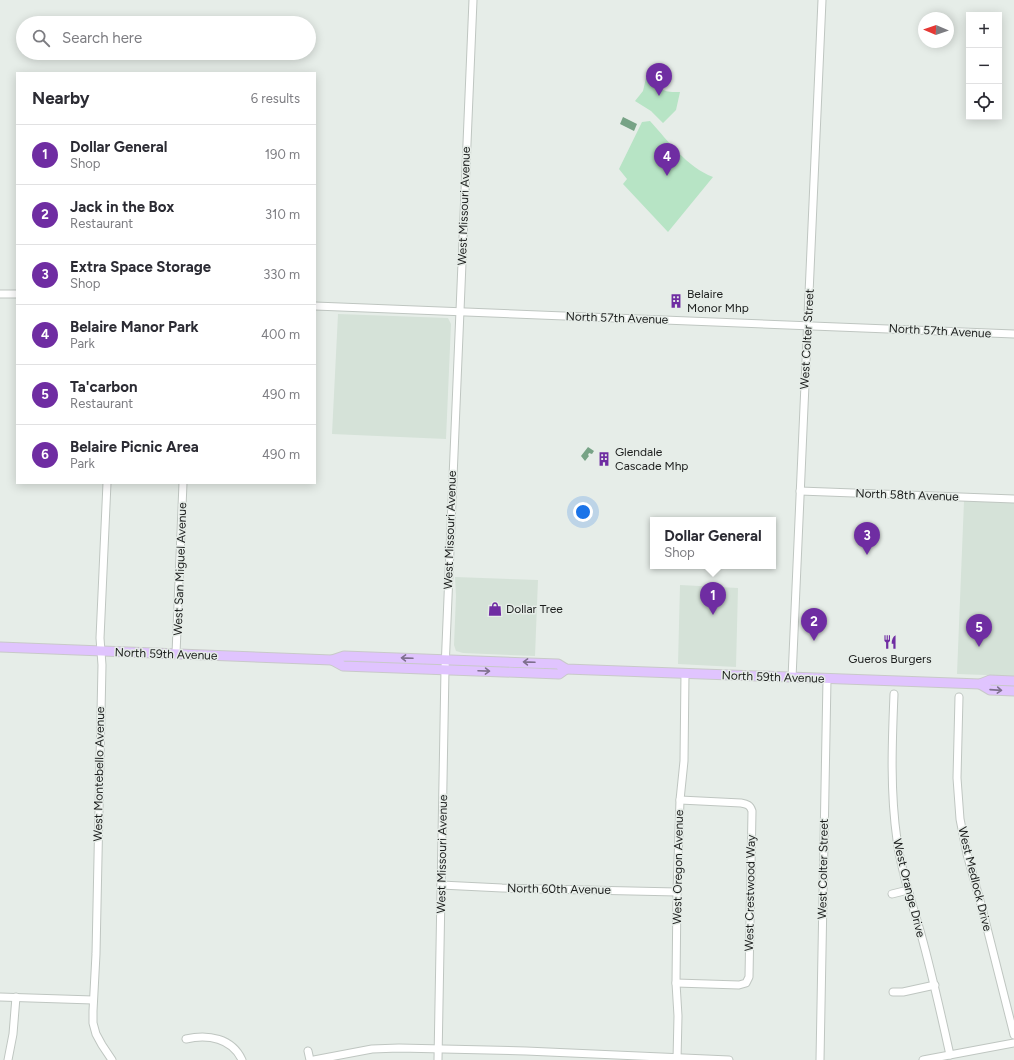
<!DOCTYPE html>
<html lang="en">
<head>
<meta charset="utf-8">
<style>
  body { margin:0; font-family:Figtree,sans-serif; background:#f2f2f3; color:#2b2b33 }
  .controls { position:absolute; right:12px; top:12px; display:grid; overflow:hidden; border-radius:0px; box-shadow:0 2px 10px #0003 }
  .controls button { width:36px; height:36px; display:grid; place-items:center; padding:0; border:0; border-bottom:1px solid #e1e1e2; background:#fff; color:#2b2b33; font:20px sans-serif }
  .compass { position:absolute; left:918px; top:12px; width:36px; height:36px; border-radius:50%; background:#fff; box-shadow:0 2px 10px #0003; rotate:272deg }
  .you { position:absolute; left:583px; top:512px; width:14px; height:14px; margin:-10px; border:3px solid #fff; border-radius:50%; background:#1a73e8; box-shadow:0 0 0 6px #1a73e833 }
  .badge { display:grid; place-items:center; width:26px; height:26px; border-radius:50%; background:#6f2da2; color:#fff; font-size:13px; font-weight:700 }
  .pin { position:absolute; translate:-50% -33px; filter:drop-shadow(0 1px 2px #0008) }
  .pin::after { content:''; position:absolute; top:21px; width:14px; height:12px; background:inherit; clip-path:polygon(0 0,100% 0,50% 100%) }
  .popup { position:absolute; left:650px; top:517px; width:126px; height:52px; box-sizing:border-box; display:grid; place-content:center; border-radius:0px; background:#fff; filter:drop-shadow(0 1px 3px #0005); font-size:13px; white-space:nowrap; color:#7c7c81 }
  .popup b { font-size:15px; color:#2b2b33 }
  .popup::after { content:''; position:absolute; left:50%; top:100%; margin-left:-8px; border:8px solid transparent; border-top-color:#fff }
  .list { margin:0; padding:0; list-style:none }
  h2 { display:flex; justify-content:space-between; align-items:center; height:52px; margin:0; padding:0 16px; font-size:17px }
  h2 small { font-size:13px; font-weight:400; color:#7c7c81 }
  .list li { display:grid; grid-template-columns:26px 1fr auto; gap:12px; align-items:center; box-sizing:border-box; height:60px; padding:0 16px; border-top:1px solid #e1e1e2 }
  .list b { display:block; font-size:15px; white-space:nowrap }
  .list p { margin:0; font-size:13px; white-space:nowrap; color:#7c7c81 }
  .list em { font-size:13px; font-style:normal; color:#7c7c81 }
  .icon { flex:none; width:22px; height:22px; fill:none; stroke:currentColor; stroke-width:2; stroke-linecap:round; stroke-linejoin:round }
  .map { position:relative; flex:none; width:1014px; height:1060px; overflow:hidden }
  .search { position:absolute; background:#fff; box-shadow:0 2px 10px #0003; left:16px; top:16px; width:300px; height:44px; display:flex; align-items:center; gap:10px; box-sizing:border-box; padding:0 14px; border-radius:22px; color:#7c7c81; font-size:15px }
  .panel { position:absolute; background:#fff; box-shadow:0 2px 10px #0003; left:16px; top:72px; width:300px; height:412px; border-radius:0px }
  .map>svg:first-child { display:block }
  .built { fill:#d5e2d8 }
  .green { fill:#b7e4c5 }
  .water { fill:#77a386 }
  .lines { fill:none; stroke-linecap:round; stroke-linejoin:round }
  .minor-casing { stroke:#bfc6c1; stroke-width:9 }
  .major-casing { stroke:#c8c9c9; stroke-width:11 }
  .minor { stroke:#fff; stroke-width:7 }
  .major { stroke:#e0c4fe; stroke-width:9 }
  .oneway { stroke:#7e708d }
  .labels { text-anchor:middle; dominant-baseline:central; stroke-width:3; stroke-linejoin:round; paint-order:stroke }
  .street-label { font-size:12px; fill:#1b1d1c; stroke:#e6ede8 }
  .poi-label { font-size:12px; fill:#1b1d1c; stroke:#e6ede8; text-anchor:start }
</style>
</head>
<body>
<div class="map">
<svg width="1014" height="1060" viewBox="0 0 1014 1060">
  <rect width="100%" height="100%" fill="#e6ede8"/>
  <!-- built -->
  <g class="built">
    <polygon points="338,314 448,318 451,324 446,439 332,434"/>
    <polygon points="964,501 1014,503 1014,676 957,674"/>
    <polygon points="455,577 538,580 535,656 463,653 456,651 454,645 456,596"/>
    <polygon points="680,585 738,588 736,667 678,664"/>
  </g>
  <!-- green -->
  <g class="green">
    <path d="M646,78h7c9,14 11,14 27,14l-4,18 -13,13 -12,-12 -16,-10 8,-10z"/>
    <path d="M650,121c19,21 37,46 63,56l-45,55 -45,-48 4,-5 -8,-10 23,-47z"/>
  </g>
  <!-- water -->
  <g class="water">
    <polygon points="623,117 637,124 634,131 620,124"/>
    <polygon points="588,447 594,451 592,454 589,453 588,455 589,456 585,461 581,456"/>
  </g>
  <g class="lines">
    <defs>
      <g id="minor">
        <polyline points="0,294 17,294"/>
        <polyline points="315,306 1014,334"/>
        <polyline points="107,483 100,638 102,665 96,954 93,1011 93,1023 96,1034 102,1045 112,1060"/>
        <polyline points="800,491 1014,499"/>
        <polyline points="176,654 183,483"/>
        <polyline points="792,678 822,0"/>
        <path d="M894,694c-2,49 -4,97 3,146 4,31 15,63 24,94 11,40 20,80 29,121"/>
        <polyline points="959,697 957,778 960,819 967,854 982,908 1014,1035"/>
        <polyline points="441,885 502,888 677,892"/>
        <polyline points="892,894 908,890"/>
        <path d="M676,983l63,2 7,-2 3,-6 3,-166c-2,-6 -5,-7 -11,-8l-61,-3"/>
        <polyline points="893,992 903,992 935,985"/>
        <polyline points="0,997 93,1000"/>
        <path d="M186,1039c22,-5 46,-1 56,21"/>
        <polyline points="308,1051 310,1060"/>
        <polyline points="8,1060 13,1034 16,997"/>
        <polyline points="314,1060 372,1049 399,1048 526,1051 729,1060"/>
        <polyline points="438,1060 445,669 473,0"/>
        <polyline points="677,1060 678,1016 676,983 677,892 680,800 684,761 685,673"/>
        <polyline points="820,1060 827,679"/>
        <polyline points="923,1060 1014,1043"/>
      </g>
      <g id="major">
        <polyline points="0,647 332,660 344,656 558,664 566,669 980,684 990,680 1014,681"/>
        <polyline points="332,660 343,666 559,674 566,669"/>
        <polyline points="980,684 990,690 1014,691"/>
      </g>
    </defs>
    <!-- minor casing -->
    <use href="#minor" class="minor-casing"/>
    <!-- major casing -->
    <use href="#major" class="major-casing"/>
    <!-- minor -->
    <use href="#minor" class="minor"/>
    <!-- major -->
    <use href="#major" class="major"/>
  </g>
  <!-- one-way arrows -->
  <defs><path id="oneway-shaft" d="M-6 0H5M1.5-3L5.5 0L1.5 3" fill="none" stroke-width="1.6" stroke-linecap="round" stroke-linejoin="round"/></defs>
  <g class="oneway">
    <use href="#oneway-shaft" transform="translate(407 658) rotate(-178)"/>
    <use href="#oneway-shaft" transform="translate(529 662) rotate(-178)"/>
    <use href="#oneway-shaft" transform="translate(484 671) rotate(2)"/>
    <use href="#oneway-shaft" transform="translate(996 690) rotate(4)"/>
  </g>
  <!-- icons -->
  <defs>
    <symbol id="building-bare" viewBox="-9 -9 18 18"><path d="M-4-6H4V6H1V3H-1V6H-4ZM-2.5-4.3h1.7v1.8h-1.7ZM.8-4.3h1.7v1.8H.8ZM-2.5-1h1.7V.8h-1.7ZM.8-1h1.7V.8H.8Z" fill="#6f2da2" stroke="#e6ede8" stroke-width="2.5" paint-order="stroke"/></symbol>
    <symbol id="shop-bare" viewBox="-9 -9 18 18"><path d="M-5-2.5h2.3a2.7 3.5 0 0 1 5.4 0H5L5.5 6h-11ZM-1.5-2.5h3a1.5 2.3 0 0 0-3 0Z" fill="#6f2da2" stroke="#e6ede8" stroke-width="2.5" paint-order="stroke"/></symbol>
    <symbol id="restaurant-bare" viewBox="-9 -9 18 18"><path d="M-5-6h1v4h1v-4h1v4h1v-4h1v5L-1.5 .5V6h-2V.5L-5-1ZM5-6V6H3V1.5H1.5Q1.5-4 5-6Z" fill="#6f2da2" stroke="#e6ede8" stroke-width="2.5" paint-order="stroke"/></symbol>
  </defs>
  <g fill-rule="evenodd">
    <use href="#building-bare" x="666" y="291" width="20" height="20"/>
    <use href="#building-bare" x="594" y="449" width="20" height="20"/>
    <use href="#shop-bare" x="485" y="599" width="20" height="20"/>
    <use href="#restaurant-bare" x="880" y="632" width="20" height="20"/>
  </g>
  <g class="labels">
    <!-- street labels -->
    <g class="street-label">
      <text transform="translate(464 206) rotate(-88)">West Missouri Avenue</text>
      <text transform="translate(617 318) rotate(2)">North 57th Avenue</text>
      <text transform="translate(940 331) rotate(3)">North 57th Avenue</text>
      <text transform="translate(807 339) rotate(-87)">West Colter Street</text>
      <text transform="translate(907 495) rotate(2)">North 58th Avenue</text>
      <text transform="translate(450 530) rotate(-88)">West Missouri Avenue</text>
      <text transform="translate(180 569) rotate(-88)">West San Miguel Avenue</text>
      <text transform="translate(166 654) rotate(2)">North 59th Avenue</text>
      <text transform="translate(773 677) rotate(2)">North 59th Avenue</text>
      <text transform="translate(99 774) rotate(-89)">West Montebello Avenue</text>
      <text transform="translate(442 854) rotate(-89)">West Missouri Avenue</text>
      <text transform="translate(678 867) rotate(-89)">West Oregon Avenue</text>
      <text transform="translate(823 869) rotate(-89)">West Colter Street</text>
      <text transform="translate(975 879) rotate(76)">West Medlock Drive</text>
      <text transform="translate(909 888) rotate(76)">West Orange Drive</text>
      <text transform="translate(559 889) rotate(1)">North 60th Avenue</text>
      <text transform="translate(750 893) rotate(-89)">West Crestwood Way</text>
    </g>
    <!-- poi labels -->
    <g class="poi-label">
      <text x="687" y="294">Belaire<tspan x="687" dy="14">Monor Mhp</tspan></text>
      <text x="615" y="452">Glendale<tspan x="615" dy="14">Cascade Mhp</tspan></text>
      <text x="506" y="609">Dollar Tree</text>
      <text x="890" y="659" text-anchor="middle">Gueros Burgers</text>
    </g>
  </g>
</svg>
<div class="controls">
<button>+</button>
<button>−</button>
<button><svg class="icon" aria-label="locate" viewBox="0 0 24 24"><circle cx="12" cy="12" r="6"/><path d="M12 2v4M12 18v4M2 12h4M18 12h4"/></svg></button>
</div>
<svg class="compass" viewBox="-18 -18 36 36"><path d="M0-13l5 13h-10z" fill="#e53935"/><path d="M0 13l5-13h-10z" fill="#7c7c81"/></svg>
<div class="you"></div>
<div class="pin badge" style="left:713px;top:615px">1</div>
<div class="popup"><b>Dollar General</b>Shop</div>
<div class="pin badge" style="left:814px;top:641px">2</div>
<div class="pin badge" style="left:867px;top:555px">3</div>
<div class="pin badge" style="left:667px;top:176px">4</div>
<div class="pin badge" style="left:979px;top:647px">5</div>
<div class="pin badge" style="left:659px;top:96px">6</div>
<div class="search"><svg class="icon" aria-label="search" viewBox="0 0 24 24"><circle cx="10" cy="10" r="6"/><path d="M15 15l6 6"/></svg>Search here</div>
<section class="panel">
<h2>Nearby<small>6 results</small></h2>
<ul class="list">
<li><span class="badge">1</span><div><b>Dollar General</b><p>Shop</p></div><em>190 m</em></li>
<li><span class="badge">2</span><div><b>Jack in the Box</b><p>Restaurant</p></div><em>310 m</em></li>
<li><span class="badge">3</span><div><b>Extra Space Storage</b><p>Shop</p></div><em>330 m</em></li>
<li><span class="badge">4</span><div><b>Belaire Manor Park</b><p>Park</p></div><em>400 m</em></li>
<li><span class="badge">5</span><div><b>Ta'carbon</b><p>Restaurant</p></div><em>490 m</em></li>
<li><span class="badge">6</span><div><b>Belaire Picnic Area</b><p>Park</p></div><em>490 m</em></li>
</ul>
</section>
</div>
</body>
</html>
